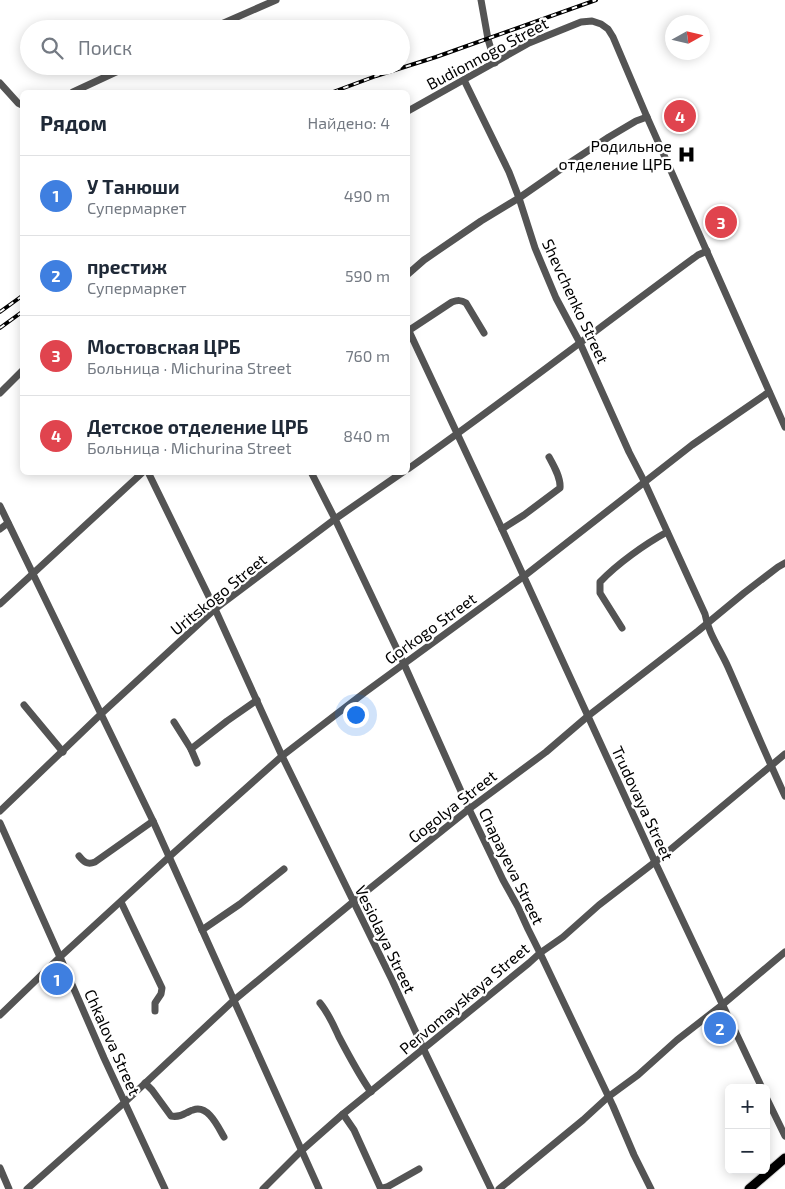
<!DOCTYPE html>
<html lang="ru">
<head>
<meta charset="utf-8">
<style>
  body { margin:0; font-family:"Exo 2",sans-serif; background:#f6f6f7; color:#1f2937 }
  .controls { position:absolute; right:15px; bottom:15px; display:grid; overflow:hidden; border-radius:8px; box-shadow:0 2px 12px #0003 }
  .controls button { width:45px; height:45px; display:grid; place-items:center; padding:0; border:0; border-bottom:1px solid #e0e1e3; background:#fff; color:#1f2937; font:25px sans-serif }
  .compass { position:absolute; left:665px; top:15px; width:45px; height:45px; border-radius:50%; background:#fff; box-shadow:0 2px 12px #0003; rotate:82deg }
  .you { position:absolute; left:355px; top:714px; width:18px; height:18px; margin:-12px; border:4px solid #fff; border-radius:50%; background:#1a73e8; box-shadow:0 0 0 8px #1a73e833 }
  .badge { display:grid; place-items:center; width:32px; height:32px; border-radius:50%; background:#111827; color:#fff; font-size:16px; font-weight:700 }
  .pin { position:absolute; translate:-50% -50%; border:2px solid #fff; box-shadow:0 1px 5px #0006 }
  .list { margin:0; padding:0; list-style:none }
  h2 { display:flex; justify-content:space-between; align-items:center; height:65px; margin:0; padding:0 20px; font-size:21px }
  h2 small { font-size:16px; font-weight:400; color:#747a83 }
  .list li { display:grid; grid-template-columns:32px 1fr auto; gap:15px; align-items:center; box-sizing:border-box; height:80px; padding:0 20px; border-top:1px solid #e0e1e3 }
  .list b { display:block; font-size:19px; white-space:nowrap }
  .list p { margin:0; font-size:16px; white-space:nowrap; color:#747a83 }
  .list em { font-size:16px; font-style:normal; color:#747a83 }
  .icon { flex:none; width:28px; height:28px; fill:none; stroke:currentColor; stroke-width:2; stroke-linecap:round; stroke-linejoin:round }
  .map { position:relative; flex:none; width:785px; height:1189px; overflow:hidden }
  .search { position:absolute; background:#fff; box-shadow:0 2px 12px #0003; left:20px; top:20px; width:390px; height:55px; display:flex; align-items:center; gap:12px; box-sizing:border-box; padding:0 18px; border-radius:28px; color:#747a83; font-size:19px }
  .panel { position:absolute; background:#fff; box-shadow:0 2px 12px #0003; left:20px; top:90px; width:390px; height:385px; border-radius:8px }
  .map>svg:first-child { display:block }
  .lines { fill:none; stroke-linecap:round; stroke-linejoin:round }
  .major-casing { stroke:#dbdbdb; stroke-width:11 }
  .minor { stroke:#545454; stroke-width:7 }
  .major { stroke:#000; stroke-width:9 }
  .rail-casing { stroke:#000; stroke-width:4 }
  .rail { stroke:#fff; stroke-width:2; stroke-dasharray:5.5; stroke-linecap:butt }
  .labels { text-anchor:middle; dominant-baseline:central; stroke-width:4.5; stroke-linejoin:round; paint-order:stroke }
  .street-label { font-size:16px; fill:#000; stroke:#fff }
  .poi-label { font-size:16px; fill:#000; stroke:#fff; text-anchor:end }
</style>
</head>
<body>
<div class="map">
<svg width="785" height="1189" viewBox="0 0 785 1189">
  <rect width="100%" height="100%" fill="#fff"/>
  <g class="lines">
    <defs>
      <polyline id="major" points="749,1189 785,1158"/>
    </defs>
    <!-- major casing -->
    <use href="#major" class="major-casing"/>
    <!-- minor -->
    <g class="minor">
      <polyline points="481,0 488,39 495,63"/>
      <polyline points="210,29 276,0"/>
      <path d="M464,80l45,92 10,26 16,50 21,50 24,45 49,109 15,29 61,133c3,19 15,35 23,53 19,43 37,86 57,129"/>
      <polyline points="0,83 18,103 22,105"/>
      <polyline points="73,92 129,66"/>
      <polyline points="408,111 529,43 581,22 592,21 601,24 608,29 613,37 647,117 785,427"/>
      <polyline points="408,274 424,260 481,221 519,198 571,162 609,137 636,121 647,117"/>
      <polyline points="408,329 502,529 655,862 762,1088"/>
      <path d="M408,331l44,-29c6,-2 9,-2 14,1l18,30"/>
      <polyline points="0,393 22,371"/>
      <path d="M408,469c98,-69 193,-143 290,-214l9,-4"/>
      <polyline points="148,472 215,609 282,756 392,980 424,1050 491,1189"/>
      <polyline points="311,472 335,519 404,664 469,809 503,880 518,907 528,929 540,953 613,1106 634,1155 651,1189"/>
      <polyline points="0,506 153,821 319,1189"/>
      <polyline points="0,529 8,523"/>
      <path d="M502,529l22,-14 36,-27c1,-10 -6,-22 -11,-31"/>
      <polyline points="0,604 143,472"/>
      <path d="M622,628l-22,-35v-11c17,-18 45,-38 67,-50"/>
      <polyline points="24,705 63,752"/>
      <polyline points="174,722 191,749 197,763"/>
      <polyline points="191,749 227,721 257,700"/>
      <polyline points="0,811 101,714 215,609 335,519 403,472"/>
      <polyline points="0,823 60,957 104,1058 165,1189"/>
      <path d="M79,856c5,6 8,9 16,6l58,-41"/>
      <polyline points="121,902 162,988 161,994 155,1003 155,1011"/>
      <polyline points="202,930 240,904 284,869"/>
      <path d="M320,1003c9,11 13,21 19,34 10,19 20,38 32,55"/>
      <polyline points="0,1015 60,957 169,857 282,756 364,693 523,577 692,445 769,392"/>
      <path d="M145,1083l7,7 19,26c5,1 10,0 15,-3 3,-1 5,-3 7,-3 15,-6 25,17 31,27"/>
      <polyline points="766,1097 785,1136"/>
      <polyline points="343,1114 354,1130 380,1187 383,1188 387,1187 419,1169"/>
      <polyline points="0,1168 9,1189"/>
      <polyline points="27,1189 125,1102 233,1001 353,902 469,809 546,752 588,716 698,631 744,593 778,567 785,563"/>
      <polyline points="263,1189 301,1151 343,1114 529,963 540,953 563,937 599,905 664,855 785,754"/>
      <polyline points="499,1189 583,1120 608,1097 638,1075 677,1040 722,1005 785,952"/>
    </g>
    <!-- major -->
    <use href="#major" class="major"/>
    <defs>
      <g id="rail">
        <polyline points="333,92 376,76 436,57 596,0"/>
        <polyline points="0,312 22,296"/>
        <polyline points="0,328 22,312"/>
      </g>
    </defs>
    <!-- rail casing -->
    <use href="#rail" class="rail-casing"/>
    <!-- rail -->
    <use href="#rail" class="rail"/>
  </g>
  <!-- icons -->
  <defs>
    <symbol id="hospital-bare" viewBox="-9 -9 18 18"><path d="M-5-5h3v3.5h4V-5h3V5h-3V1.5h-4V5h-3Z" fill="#000" stroke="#fff" stroke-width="2.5" paint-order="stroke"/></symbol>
  </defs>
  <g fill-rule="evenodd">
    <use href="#hospital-bare" x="674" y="142" width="25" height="25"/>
  </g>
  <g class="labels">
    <!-- street labels -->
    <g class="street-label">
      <text transform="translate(487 53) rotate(-28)">Budionnogo Street</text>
      <text transform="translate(576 301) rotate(65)">Shevchenko Street</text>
      <text transform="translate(218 594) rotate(-39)">Uritskogo Street</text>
      <text transform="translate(430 628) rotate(-36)">Gorkogo Street</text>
      <text transform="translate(643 803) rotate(65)">Trudovaya Street</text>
      <text transform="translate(452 806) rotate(-38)">Gogolya Street</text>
      <text transform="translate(512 866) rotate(64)">Chapayeva Street</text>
      <text transform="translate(386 939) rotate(64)">Vesiolaya Street</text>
      <text transform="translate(464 998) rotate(-40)">Pervomayskaya Street</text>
      <text transform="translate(113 1042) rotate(66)">Chkalova Street</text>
    </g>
    <!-- poi labels -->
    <g class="poi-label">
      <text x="672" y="145">Родильное<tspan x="672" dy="18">отделение ЦРБ</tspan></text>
    </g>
  </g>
</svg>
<div class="controls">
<button>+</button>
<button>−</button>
</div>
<svg class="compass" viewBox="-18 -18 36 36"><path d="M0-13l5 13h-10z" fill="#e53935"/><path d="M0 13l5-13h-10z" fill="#747a83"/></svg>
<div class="you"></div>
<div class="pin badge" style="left:57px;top:979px;background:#3f7fe0">1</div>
<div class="pin badge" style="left:720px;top:1028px;background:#3f7fe0">2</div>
<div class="pin badge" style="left:721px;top:222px;background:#e0444e">3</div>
<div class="pin badge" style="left:680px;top:116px;background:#e0444e">4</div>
<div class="search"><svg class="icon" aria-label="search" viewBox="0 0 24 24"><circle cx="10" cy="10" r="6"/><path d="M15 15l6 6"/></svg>Поиск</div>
<section class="panel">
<h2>Рядом<small>Найдено: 4</small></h2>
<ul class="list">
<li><span class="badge" style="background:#3f7fe0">1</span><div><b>У Танюши</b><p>Супермаркет</p></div><em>490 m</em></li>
<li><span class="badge" style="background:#3f7fe0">2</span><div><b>престиж</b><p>Супермаркет</p></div><em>590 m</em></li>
<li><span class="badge" style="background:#e0444e">3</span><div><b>Мостовская ЦРБ</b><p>Больница · Michurina Street</p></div><em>760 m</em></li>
<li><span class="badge" style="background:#e0444e">4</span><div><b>Детское отделение ЦРБ</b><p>Больница · Michurina Street</p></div><em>840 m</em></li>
</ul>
</section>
</div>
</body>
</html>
